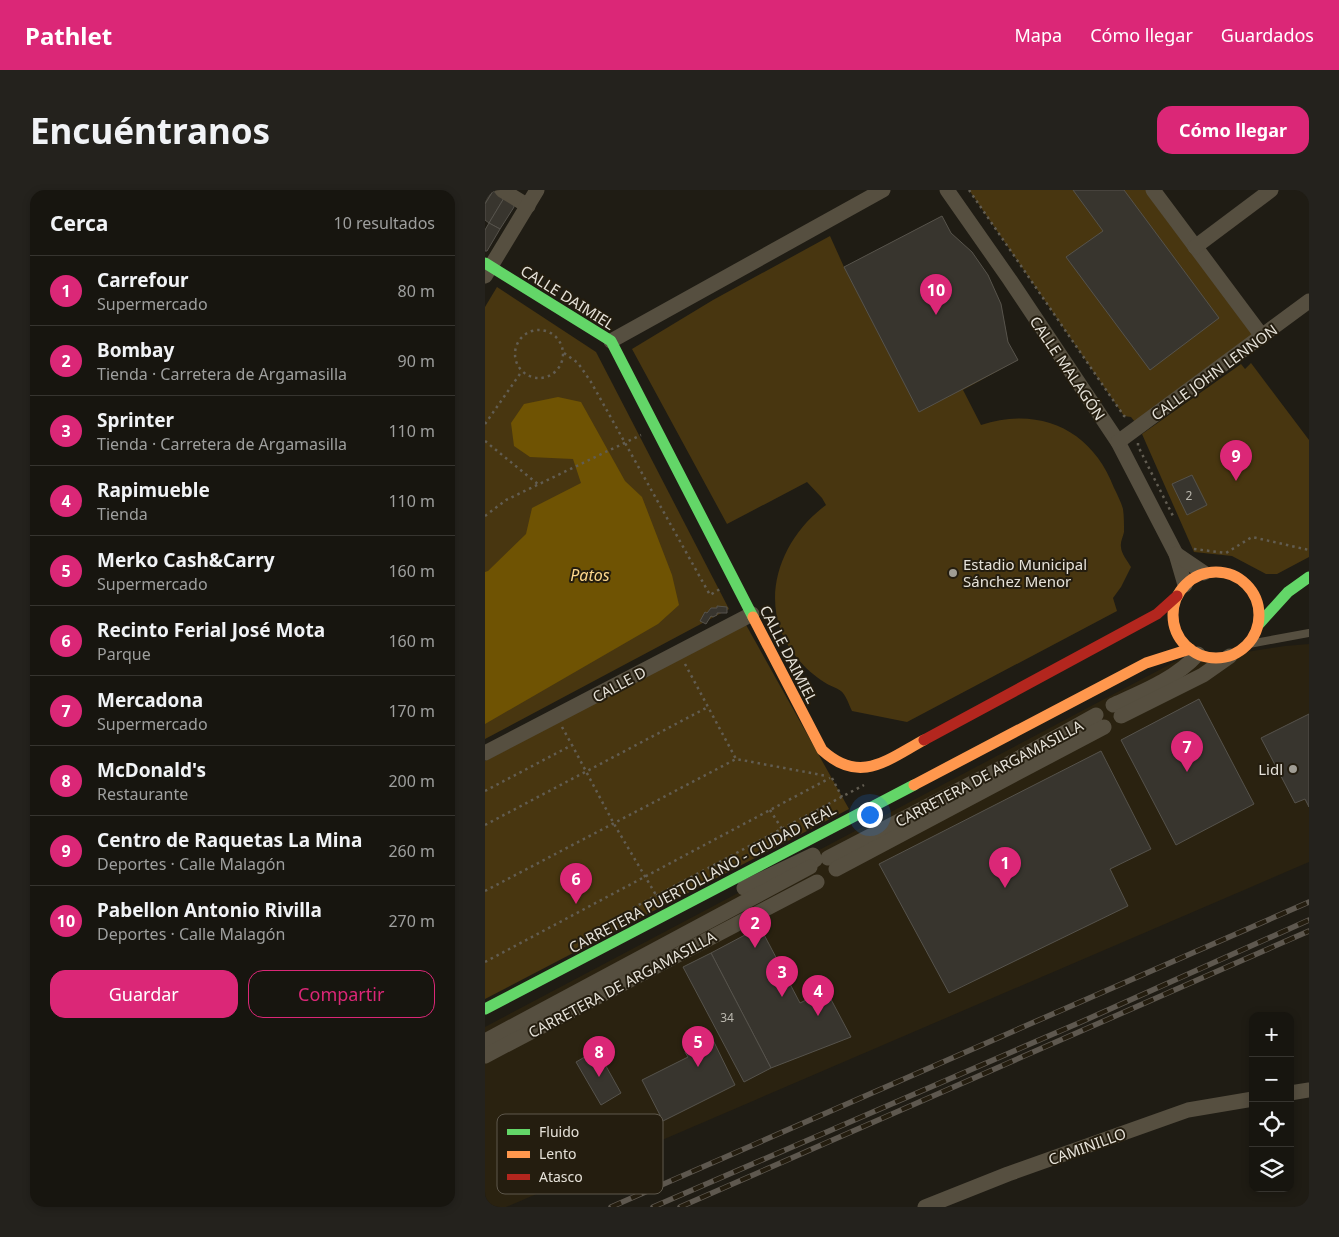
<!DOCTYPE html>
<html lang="es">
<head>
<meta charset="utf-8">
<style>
  body { margin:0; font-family:"Noto Sans",sans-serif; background:#24221d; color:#f1f3f6 }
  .controls { position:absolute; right:15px; bottom:15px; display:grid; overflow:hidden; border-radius:10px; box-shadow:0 2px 8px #0003 }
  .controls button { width:45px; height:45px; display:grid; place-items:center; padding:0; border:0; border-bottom:1px solid #36342f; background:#17150f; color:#f1f3f6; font:25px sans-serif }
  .you { position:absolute; left:384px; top:624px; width:18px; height:18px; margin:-12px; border:4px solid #fff; border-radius:50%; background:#1a73e8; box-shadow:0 0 0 8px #1a73e833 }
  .badge { display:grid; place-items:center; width:32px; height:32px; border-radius:50%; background:#db2777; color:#fff; font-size:16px; font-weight:700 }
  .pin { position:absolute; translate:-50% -41px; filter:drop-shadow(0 1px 2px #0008) }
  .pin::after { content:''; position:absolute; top:26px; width:18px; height:15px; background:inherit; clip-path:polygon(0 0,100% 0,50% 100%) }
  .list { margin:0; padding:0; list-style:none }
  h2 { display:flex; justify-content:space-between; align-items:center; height:65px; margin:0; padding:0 20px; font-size:21px }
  h2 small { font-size:16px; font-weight:400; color:#9e9f9e }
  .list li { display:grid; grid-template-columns:32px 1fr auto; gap:15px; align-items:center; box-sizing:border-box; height:70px; padding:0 20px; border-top:1px solid #36342f }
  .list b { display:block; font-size:19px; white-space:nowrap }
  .list p { margin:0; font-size:16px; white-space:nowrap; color:#9e9f9e }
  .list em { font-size:16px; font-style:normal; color:#9e9f9e }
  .actions { display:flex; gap:10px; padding:15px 20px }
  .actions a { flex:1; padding:11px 0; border:1px solid #db2777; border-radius:15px; text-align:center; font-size:18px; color:#db2777 }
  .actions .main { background:#db2777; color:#fff }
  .icon { flex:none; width:28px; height:28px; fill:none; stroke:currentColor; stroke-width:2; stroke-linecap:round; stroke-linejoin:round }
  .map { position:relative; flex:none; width:824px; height:1017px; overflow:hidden; border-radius:15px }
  header { display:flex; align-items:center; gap:30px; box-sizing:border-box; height:70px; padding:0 25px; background:#db2777; color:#fff }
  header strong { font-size:24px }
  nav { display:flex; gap:28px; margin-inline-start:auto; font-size:18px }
  .intro { display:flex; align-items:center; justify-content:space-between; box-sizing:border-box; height:120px; padding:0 30px }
  h1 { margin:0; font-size:35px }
  .button { padding:12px 22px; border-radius:15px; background:#db2777; color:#fff; font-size:18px; font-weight:700 }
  main { display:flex; gap:30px; padding:0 30px }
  aside { flex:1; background:#17150f; border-radius:15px; box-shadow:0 2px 8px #0003 }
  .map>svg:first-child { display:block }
  .built { fill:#2a2210 }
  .green { fill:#483610 }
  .water { fill:#6f5303 }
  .building { fill:#38352e; stroke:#56534c }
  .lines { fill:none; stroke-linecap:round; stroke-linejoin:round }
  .path { stroke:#625d52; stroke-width:2.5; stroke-dasharray:2.5 4; stroke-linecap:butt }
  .lane { stroke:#564f40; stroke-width:8 }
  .street { stroke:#564f40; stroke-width:15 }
  .fast { stroke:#63d668; stroke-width:11 }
  .slow { stroke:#ff974d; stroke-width:11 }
  .jam { stroke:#b3261e; stroke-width:11 }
  .rail-casing { stroke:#5e584f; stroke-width:5.5 }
  .rail { stroke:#241d0f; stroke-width:4; stroke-dasharray:11; stroke-linecap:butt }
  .poi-dot { fill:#a09d94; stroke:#241d0f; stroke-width:2 }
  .labels { text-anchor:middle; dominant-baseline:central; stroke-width:4; stroke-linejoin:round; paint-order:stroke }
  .number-label { font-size:12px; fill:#bab7ae }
  .street-label { font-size:15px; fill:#e6e2d9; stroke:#241d0f }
  .poi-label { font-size:15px; fill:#e6e2d9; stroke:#241d0f; text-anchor:start }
  .water-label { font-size:16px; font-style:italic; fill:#fdd78c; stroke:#241d0f }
  .key { fill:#241d0f; stroke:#5e584c; stroke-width:1 }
  .key-label { font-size:14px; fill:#e6e2d9 }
</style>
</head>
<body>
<header>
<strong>Pathlet</strong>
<nav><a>Mapa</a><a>Cómo llegar</a><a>Guardados</a></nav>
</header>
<div class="intro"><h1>Encuéntranos</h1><a class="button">Cómo llegar</a></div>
<main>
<aside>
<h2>Cerca<small>10 resultados</small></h2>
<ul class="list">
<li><span class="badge">1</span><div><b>Carrefour</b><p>Supermercado</p></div><em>80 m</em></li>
<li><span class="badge">2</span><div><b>Bombay</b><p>Tienda · Carretera de Argamasilla</p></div><em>90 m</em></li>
<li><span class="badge">3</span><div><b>Sprinter</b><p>Tienda · Carretera de Argamasilla</p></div><em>110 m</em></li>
<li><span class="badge">4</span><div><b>Rapimueble</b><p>Tienda</p></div><em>110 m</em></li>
<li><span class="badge">5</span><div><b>Merko Cash&amp;Carry</b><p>Supermercado</p></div><em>160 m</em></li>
<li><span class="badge">6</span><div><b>Recinto Ferial José Mota</b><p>Parque</p></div><em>160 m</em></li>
<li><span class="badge">7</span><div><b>Mercadona</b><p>Supermercado</p></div><em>170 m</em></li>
<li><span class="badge">8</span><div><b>McDonald's</b><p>Restaurante</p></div><em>200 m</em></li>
<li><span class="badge">9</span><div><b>Centro de Raquetas La Mina</b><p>Deportes · Calle Malagón</p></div><em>260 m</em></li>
<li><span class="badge">10</span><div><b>Pabellon Antonio Rivilla</b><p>Deportes · Calle Malagón</p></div><em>270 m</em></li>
</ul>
<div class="actions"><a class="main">Guardar</a><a>Compartir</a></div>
</aside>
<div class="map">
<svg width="824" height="1017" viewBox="0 0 824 1017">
  <rect width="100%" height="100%" fill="#1f1c14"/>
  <!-- built -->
  <polygon class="built" points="824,454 824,672 21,1017 0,1017 0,837 695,469 728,467 800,456"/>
  <!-- green -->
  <g class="green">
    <polygon points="484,0 668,0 777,146 654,237 646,227 639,226"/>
    <path d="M457,26l9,17 21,19 16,23 13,29 7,38 10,18 -55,30 18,35c59,-19 111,5 133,63 3,6 7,14 9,21 1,7 1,16 1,23 -1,5 -4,10 -3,15 0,6 7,15 10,20l-10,20 -8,11 4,13 -210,111 -55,-11c-3,-6 -6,-16 -11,-20 -5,-4 -12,-5 -17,-9 -9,-6 -19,-14 -26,-23 -43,-50 -21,-118 28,-154l-4,-7 -15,-16 -80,42 -95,-175 81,-49 117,-64 14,31z"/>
    <polygon points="12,97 111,162 244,419 0,549 0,117"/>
    <polygon points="766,173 824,250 824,367 792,384 781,384 747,366 709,362 657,244 756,174 760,179"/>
    <polygon points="260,433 364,619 0,809 0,571"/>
  </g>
  <!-- water -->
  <polygon class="water" points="73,207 96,212 140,291 157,307 187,385 194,415 173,434 0,534 0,382 3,381 41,344 47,318 96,293 88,269 45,267 29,256 26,233 39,214"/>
  <!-- building -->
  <g class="building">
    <polygon points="0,0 8,1 0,14"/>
    <polygon points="588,0 639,0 734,128 665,180 581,67 618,41"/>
    <polygon points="8,1 19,8 4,33 0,30 0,14"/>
    <polygon points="19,8 29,15 29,17 15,39 4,33"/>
    <polygon points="457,26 466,43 487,62 503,85 516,114 523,152 533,170 434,222 359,77"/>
    <polygon points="4,33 15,39 2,61 0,61 0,40"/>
    <polygon points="707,285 722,315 702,325 687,294"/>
    <polygon points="232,416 242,417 242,423 232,423 232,425 228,427 226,426 221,434 215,431 220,422 222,423 226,418 232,418"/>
    <polygon points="714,509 769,614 691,655 636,550"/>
    <polygon points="824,524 824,617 820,609 810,613 776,548"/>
    <polygon points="616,561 666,659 625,679 643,716 464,803 394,674"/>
    <polygon points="275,737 315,813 341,800 366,847 286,878 226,763"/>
    <polygon points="226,763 286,878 259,892 198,777"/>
    <polygon points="227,848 250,895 178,931 157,890 203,867 200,862"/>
    <polygon points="112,860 136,903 116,915 91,872"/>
  </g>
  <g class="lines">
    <!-- path -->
    <g class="path">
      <polyline points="484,0 639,226 643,227"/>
      <circle cx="54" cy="164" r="24"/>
      <polyline points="79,163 93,173 106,192 225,405 235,399"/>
      <polyline points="0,234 37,181"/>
      <polyline points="0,251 54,295"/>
      <polyline points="653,253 653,256 688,326"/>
      <polyline points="0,326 21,310 156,245"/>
      <polyline points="709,359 741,363 767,347 824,360"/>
      <polyline points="200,474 251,569"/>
      <polyline points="77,537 87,555"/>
      <polyline points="347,588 357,607"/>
      <polyline points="0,601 87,555 129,634 171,705"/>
      <polyline points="285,620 297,639"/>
      <polyline points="0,635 223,517"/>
      <polyline points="0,701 251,569 342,586"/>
      <polyline points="148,718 379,595"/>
      <polyline points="0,772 345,588"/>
    </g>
    <!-- lane -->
    <polyline class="lane" points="764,454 824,443"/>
    <!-- street -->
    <g class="street">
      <polyline points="17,0 43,16"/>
      <polyline points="462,0 525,90 633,252 691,364 700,395"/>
      <polyline points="668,0 777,146"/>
      <polyline points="710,57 786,0"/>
      <polyline points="0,86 52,0"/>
      <polyline points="126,151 398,0"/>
      <polyline points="633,252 824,111"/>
      <polyline points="691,364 719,383"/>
      <path d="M628,515c31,-14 62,-26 85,-51"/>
      <polyline points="636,526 718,485 745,466"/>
      <polyline points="0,563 267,424"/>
      <polyline points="343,668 516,578 611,525"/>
      <polyline points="351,679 619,537"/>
      <polyline points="259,698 328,665 330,670"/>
      <polyline points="0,851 325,677"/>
      <polyline points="0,866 332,692"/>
      <polyline points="805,903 824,900"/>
      <polyline points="440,1017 523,984 703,920 768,909"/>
    </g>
    <!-- fast -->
    <g class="fast">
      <polyline points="0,73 126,151 268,427"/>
      <polyline points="774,434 803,402 824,387"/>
      <polyline points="0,819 429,595"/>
    </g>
    <!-- slow -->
    <g class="slow">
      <circle cx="731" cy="425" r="43"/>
      <path d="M268,427l69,133c38,35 65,10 102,-10"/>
      <polyline points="429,595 661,473 705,459"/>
    </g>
    <!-- jam -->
    <polyline class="jam" points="439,550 672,424 692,406"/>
    <defs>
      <g id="rail">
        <polyline points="126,1017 824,712"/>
        <polyline points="168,1017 596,832 824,730"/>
        <polyline points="195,1017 824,741"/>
      </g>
    </defs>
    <!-- rail casing -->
    <use href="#rail" class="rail-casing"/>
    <!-- rail -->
    <use href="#rail" class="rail"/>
  </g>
  <!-- markers -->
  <g class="poi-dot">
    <circle cx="468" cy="383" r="5"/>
    <circle cx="808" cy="579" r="5"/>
  </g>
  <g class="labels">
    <!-- number labels -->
    <g class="number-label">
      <text x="704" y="305">2</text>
      <text x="242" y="827">34</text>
    </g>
    <!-- street labels -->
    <g class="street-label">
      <text transform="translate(83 107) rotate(32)">CALLE DAIMIEL</text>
      <text transform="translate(583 178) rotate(56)">CALLE MALAGÓN</text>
      <text transform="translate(729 182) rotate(-36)">CALLE JOHN LENNON</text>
      <text transform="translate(304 464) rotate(63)">CALLE DAIMIEL</text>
      <text transform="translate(134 494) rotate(-28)">CALLE D</text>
      <text transform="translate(504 583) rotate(-28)">CARRETERA DE ARGAMASILLA</text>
      <text transform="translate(217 688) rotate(-28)">CARRETERA PUERTOLLANO - CIUDAD REAL</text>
      <text transform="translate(137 794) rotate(-28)">CARRETERA DE ARGAMASILLA</text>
      <text transform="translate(602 956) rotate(-20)">CAMINILLO</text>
    </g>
    <!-- poi labels -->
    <g class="poi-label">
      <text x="478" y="374">Estadio Municipal<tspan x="478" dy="17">Sánchez Menor</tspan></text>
      <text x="798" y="579" text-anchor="end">Lidl</text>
    </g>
    <!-- water labels -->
    <g class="water-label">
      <text x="105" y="385">Patos</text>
    </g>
  </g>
  <!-- legend -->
  <rect x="12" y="924" width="166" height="80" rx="8" class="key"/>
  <rect x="22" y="939" width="23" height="6" fill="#63d668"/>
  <rect x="22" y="961" width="23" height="7" fill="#ff974d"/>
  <rect x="22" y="984" width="23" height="6" fill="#b3261e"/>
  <g class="key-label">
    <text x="54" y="947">Fluido</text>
    <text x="54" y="969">Lento</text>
    <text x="54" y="992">Atasco</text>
  </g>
</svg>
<div class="controls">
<button>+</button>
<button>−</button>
<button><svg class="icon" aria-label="locate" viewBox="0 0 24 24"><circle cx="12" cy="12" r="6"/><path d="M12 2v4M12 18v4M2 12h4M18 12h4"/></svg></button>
<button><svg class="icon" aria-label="layers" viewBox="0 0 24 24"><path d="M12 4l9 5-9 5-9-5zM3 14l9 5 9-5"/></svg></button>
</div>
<div class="you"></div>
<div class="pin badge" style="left:520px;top:698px">1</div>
<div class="pin badge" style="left:270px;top:758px">2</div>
<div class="pin badge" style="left:297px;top:807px">3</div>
<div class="pin badge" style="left:333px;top:826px">4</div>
<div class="pin badge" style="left:213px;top:877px">5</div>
<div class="pin badge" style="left:91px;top:714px">6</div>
<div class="pin badge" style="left:702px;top:582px">7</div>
<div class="pin badge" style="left:114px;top:887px">8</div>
<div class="pin badge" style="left:751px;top:291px">9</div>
<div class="pin badge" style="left:451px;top:125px">10</div>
</div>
</main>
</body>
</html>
